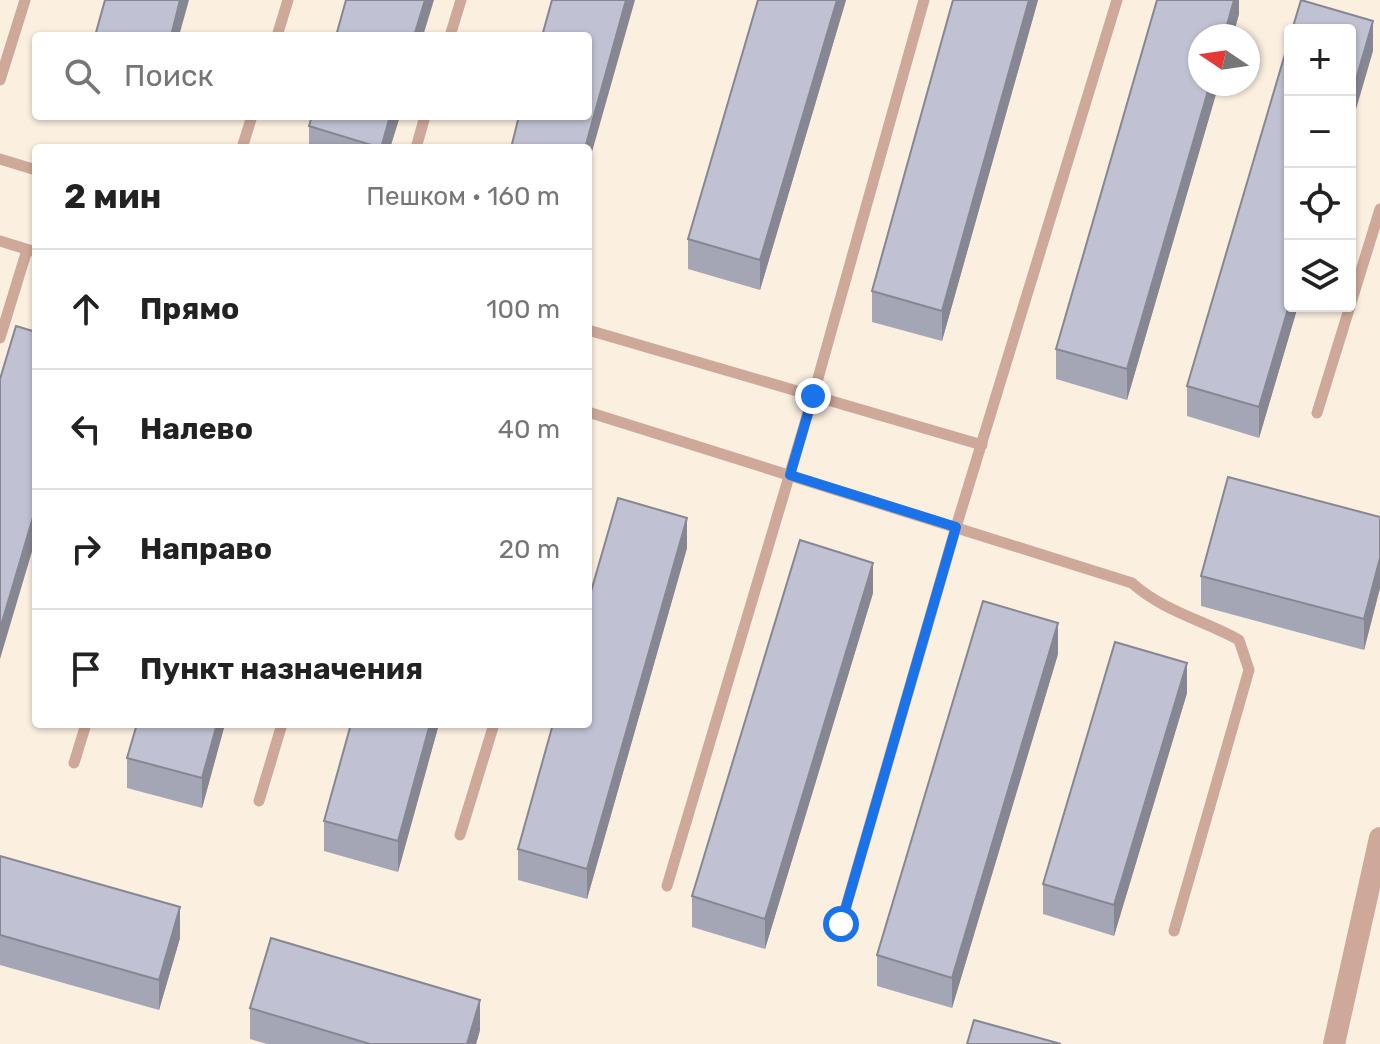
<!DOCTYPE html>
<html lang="ru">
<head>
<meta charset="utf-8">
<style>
  body { margin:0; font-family:Rubik,sans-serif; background:#f2f2f2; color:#222 }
  .controls { position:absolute; right:24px; top:24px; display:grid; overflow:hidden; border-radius:8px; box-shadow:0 2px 6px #0004 }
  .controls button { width:72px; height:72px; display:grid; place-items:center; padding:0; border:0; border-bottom:2px solid #e0e0e0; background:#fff; color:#222; font:40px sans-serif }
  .compass { position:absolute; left:1188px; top:24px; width:72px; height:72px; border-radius:50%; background:#fff; box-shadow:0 2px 6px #0004; rotate:283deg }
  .stop { position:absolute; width:24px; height:24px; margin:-18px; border:6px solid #1a73e8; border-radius:50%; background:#fff }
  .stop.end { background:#1a73e8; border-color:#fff; box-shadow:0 2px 8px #0008 }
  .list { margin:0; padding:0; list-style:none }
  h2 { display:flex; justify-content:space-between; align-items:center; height:104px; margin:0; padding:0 32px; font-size:34px }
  h2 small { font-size:26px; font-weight:400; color:#767676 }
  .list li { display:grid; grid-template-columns:52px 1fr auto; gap:24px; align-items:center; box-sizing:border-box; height:120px; padding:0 32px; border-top:2px solid #e0e0e0 }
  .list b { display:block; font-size:30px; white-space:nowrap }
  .list em { font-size:26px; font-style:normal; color:#767676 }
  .icon { flex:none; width:44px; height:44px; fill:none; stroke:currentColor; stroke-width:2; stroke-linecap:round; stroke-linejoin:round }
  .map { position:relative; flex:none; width:1380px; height:1044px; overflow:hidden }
  .search { position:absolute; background:#fff; box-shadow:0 2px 6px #0004; left:32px; top:32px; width:560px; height:88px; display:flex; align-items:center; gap:20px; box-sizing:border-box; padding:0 28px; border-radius:8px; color:#767676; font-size:30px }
  .panel { position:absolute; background:#fff; box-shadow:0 2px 6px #0004; left:32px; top:144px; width:560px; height:584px; border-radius:8px }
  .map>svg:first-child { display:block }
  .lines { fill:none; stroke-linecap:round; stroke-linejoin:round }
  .service { stroke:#cea899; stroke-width:11 }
  .minor { stroke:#cea899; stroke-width:22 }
  .wall { fill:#a5a6b5 }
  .shaded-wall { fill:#868793 }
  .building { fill:#c0c1d2; stroke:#868793; stroke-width:2 }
  .route { stroke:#1a73e8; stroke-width:10 }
</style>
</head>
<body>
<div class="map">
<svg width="1380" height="1044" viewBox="0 0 1380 1044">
  <rect width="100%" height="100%" fill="#fbefe0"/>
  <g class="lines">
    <!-- service -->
    <g class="service">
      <polyline points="277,36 288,0"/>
      <polyline points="450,36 461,0"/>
      <polyline points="0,80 25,0"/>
      <polyline points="242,148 252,116"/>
      <polyline points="416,148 425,116"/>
      <polyline points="0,159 36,170"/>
      <polyline points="0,241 36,252"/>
      <polyline points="588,330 982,445"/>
      <polyline points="0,338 27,250"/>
      <path d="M588,412l544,171c31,28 71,37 107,57l10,30 -75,261"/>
      <polyline points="1317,413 1380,209"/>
      <polyline points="74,763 86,724"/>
      <polyline points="259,801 282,724"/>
      <polyline points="460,835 494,724"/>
      <polyline points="667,886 813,396 924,0"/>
      <polyline points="841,924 956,527 1117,0"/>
    </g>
    <!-- minor -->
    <polyline class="minor" points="1334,1044 1380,838"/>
  </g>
  <!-- wall -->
  <g class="wall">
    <polygon points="758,0 846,0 760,290 688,269 688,239"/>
    <polygon points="953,0 1038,0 942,341 872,322 872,291"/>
    <polygon points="1239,0 1239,14 1127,400 1056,379 1056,349"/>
    <polygon points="400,116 390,148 309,148 309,126"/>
    <polygon points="1290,306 1298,306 1259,438 1187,416 1187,386"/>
    <polygon points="1380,517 1380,588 1364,650 1201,606 1201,576"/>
    <polygon points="687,548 587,899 518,880 518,849"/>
    <polygon points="873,593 765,949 692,927 692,896"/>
    <polygon points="1058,654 952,1008 877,986 877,955"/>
    <polygon points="1187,693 1114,936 1043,914 1043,884"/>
    <polygon points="225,724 202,808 127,788 127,758"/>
    <polygon points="351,724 439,724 398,872 324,851 324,821"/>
    <polygon points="0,856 180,938 159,1010 0,965"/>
    <polygon points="250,1008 480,1030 476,1044 267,1044 250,1039"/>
  </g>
  <!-- shaded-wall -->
  <g class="shaded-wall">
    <polygon points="180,0 189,0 179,36 171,36"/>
    <polygon points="425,0 434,0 423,36 414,36"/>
    <polygon points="626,0 635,0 588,166 588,148 585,148"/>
    <polygon points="837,0 846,0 760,290 760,260"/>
    <polygon points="1029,0 1038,0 942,341 942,311"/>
    <polygon points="1234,0 1239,0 1239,14 1233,36 1224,36"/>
    <polygon points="1373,21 1373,51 1350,130 1350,100"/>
    <polygon points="1210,84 1219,84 1127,400 1127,369"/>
    <polygon points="390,116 400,116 390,148 381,148"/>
    <polygon points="1290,302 1290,306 1298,306 1259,438 1259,407"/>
    <polygon points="36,507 36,538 0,659 0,629"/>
    <polygon points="687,518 687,548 587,899 587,869"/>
    <polygon points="1380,558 1380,588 1364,650 1364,619"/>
    <polygon points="873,563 873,593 765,949 765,919"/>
    <polygon points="1058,623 1058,654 952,1008 952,978"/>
    <polygon points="1187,663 1187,693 1114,936 1114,905"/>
    <polygon points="217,724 225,724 202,808 202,778"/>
    <polygon points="430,724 439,724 398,872 398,841"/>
    <polygon points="180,907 180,938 159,1010 159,980"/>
    <polygon points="480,1000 480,1030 476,1044 467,1044"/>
  </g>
  <!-- building -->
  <g class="building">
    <polygon points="105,0 180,0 171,36 95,36"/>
    <polygon points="346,0 425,0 414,36 336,36"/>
    <polygon points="552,0 626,0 585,148 511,148 519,116 588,116 588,36 542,36"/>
    <polygon points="758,0 837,0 760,260 688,239"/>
    <polygon points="953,0 1029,0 942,311 872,291"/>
    <polygon points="1157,0 1234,0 1224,36 1200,36 1200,84 1210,84 1127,369 1056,349"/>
    <polygon points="1301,0 1373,21 1350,100 1350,30 1292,30"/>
    <polygon points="1290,37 1290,302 1259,407 1187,386"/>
    <polygon points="312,116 390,116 381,148 309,126"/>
    <polygon points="16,326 36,332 36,507 0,629 0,379"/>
    <polygon points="1228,477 1380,517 1380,558 1364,619 1201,576"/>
    <polygon points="618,498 687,518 587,869 518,849 553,724 588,724 588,602"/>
    <polygon points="800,540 873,563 765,919 692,896"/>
    <polygon points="983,601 1058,623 952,978 877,955"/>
    <polygon points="1115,642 1187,663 1114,905 1043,884"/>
    <polygon points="137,724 217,724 202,778 127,758"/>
    <polygon points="351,724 430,724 398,841 324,821"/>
    <polygon points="0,856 180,907 159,980 0,935"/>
    <polygon points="271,938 480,1000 467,1044 370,1044 250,1008"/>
    <polygon points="974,1020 1061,1044 967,1044"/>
  </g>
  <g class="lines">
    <!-- route -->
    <polyline class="route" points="813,396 790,475 956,527 841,924"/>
  </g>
</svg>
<div class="controls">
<button>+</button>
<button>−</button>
<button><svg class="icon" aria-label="locate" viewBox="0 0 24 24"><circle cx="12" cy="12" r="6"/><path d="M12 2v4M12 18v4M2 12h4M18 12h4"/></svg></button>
<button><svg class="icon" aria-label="layers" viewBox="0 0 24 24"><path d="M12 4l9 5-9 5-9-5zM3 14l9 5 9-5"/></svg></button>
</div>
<svg class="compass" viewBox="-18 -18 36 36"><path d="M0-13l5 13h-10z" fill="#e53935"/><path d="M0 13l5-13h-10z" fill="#767676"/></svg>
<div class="stop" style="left:841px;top:924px"></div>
<div class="stop end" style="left:813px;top:396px"></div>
<div class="search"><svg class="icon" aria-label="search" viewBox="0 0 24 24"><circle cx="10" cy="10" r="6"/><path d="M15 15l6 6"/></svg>Поиск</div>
<section class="panel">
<h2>2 мин<small>Пешком · 160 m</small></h2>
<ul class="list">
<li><svg class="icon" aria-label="ahead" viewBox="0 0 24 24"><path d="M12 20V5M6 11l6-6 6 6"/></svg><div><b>Прямо</b></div><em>100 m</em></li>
<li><svg class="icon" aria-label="left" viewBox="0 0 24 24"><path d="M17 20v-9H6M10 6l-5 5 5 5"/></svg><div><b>Налево</b></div><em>40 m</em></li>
<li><svg class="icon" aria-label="right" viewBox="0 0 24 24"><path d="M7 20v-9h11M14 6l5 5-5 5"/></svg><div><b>Направо</b></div><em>20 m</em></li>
<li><svg class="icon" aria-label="arrive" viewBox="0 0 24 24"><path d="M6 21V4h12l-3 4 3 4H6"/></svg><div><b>Пункт назначения</b></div></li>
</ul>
</section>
</div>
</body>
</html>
